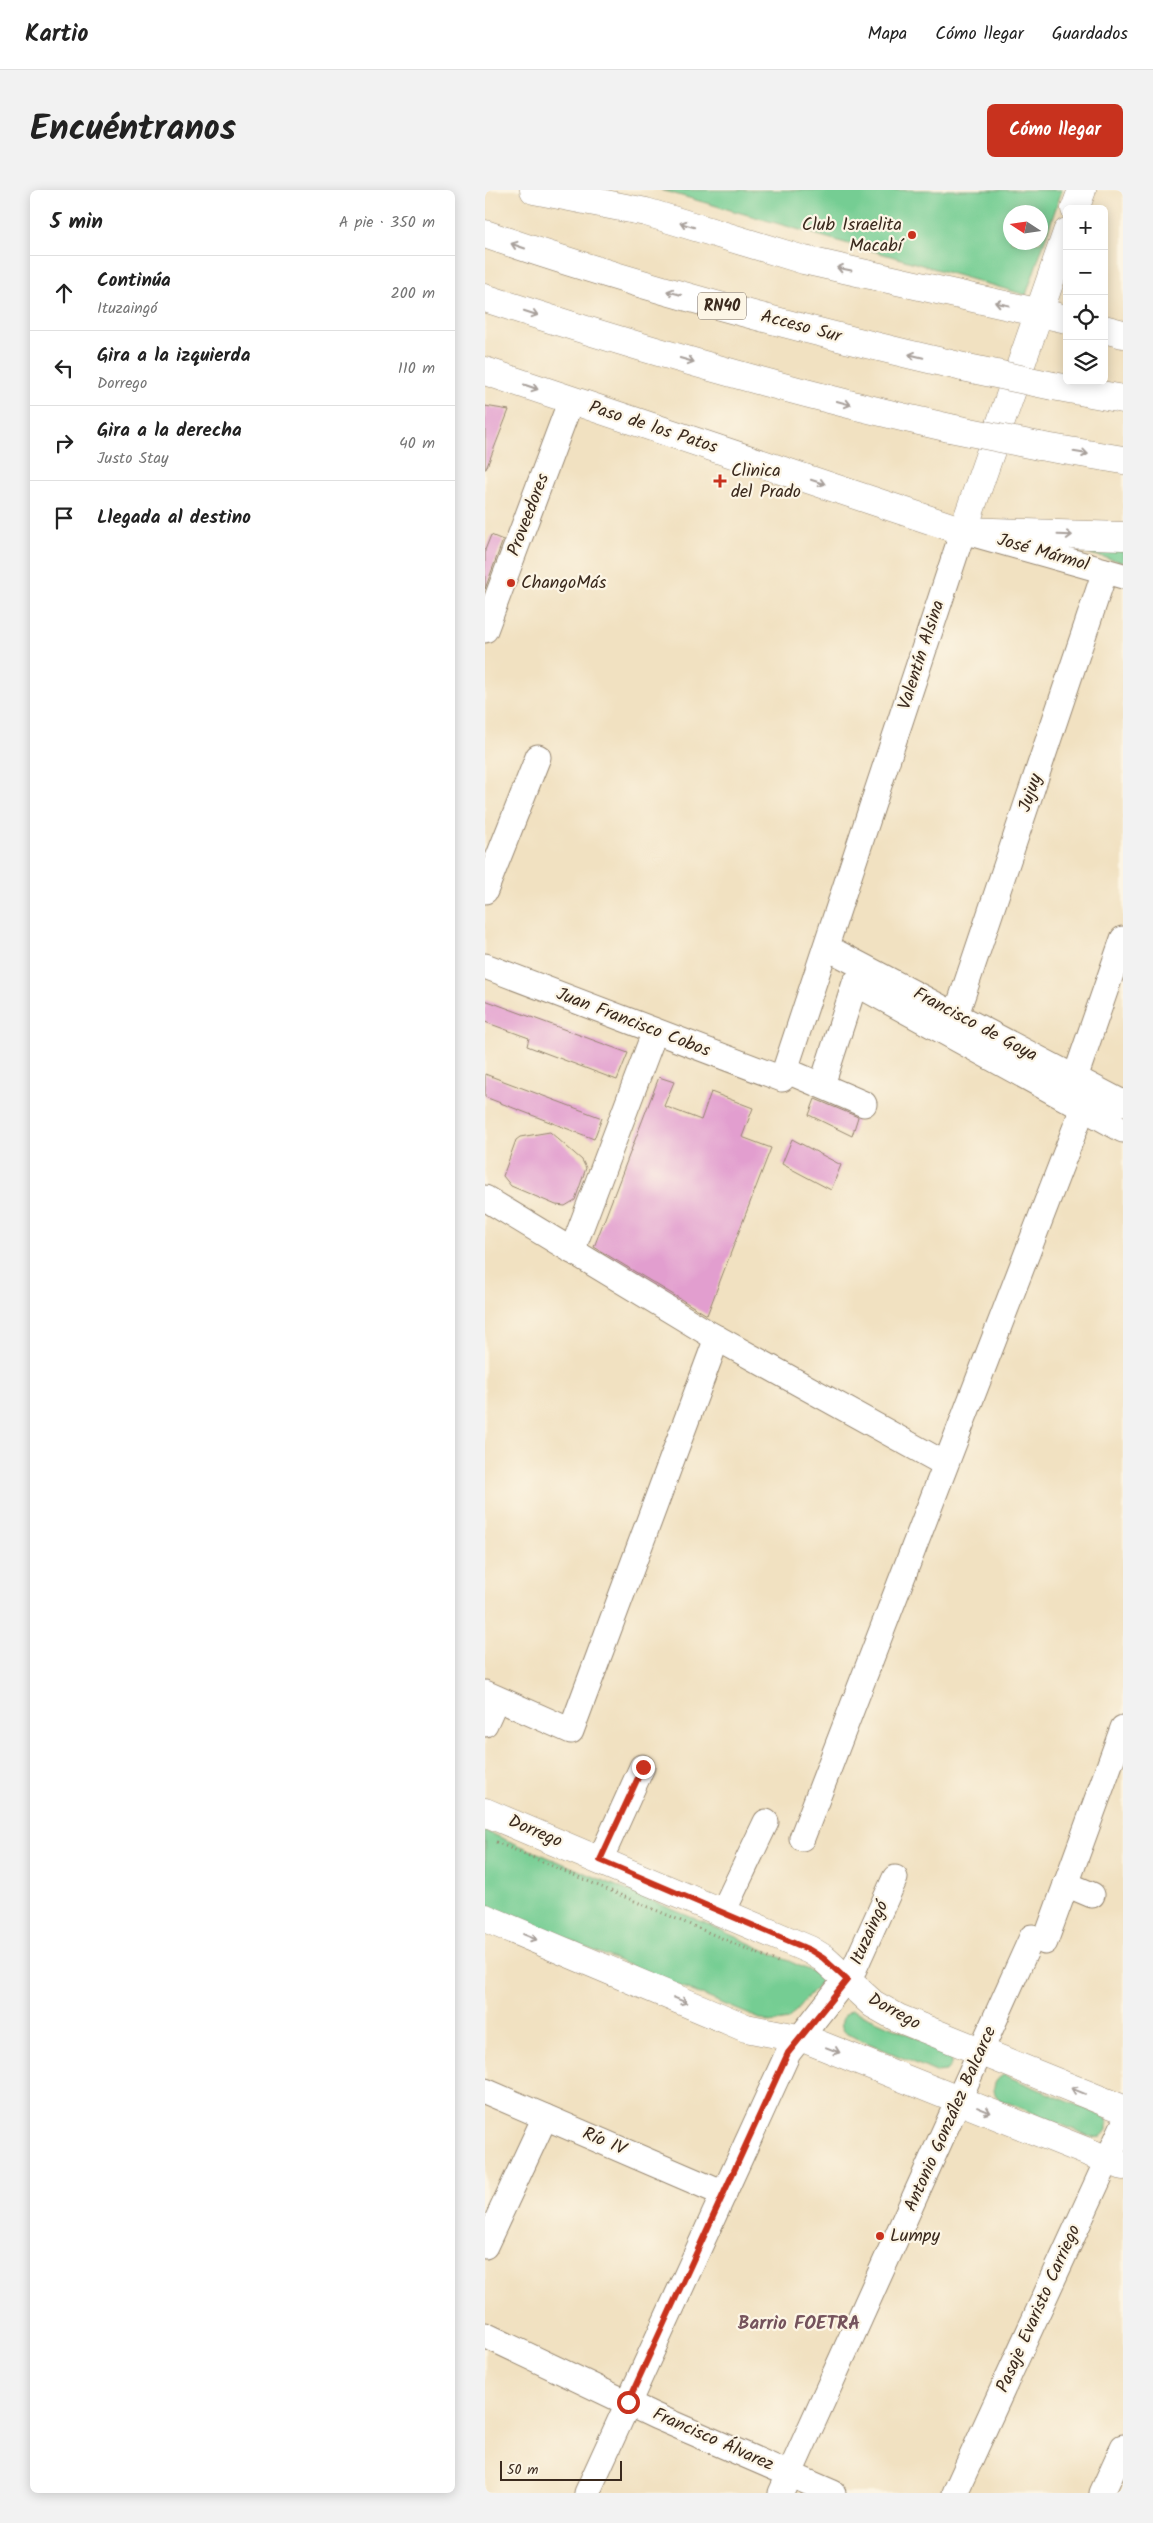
<!DOCTYPE html>
<html lang="es">
<head>
<meta charset="utf-8">
<style>
  body { margin:0; font-family:Kalam,sans-serif; background:#f2f2f2; color:#222 }
  .controls { position:absolute; right:15px; top:15px; display:grid; overflow:hidden; border-radius:8px; box-shadow:0 2px 12px #0003 }
  .controls button { width:45px; height:45px; display:grid; place-items:center; padding:0; border:0; border-bottom:1px solid #e0e0e0; background:#fff; color:#222; font:25px sans-serif }
  .compass { position:absolute; left:518px; top:15px; width:45px; height:45px; border-radius:50%; background:#fff; box-shadow:0 2px 12px #0003; rotate:282deg }
  .scale { position:absolute; left:15px; bottom:12px; width:122px; box-sizing:border-box; padding-left:5px; border:2px solid #3b2a1e; border-top:0; font-size:14px; line-height:18px; white-space:nowrap; color:#3b2a1e; -webkit-text-stroke:4px #fcf5e5; paint-order:stroke }
  .stop { position:absolute; width:15px; height:15px; margin:-11px; border:4px solid #c8321e; border-radius:50%; background:#fff }
  .stop.end { background:#c8321e; border-color:#fff; box-shadow:0 1px 5px #0008 }
  .list { margin:0; padding:0; list-style:none }
  h2 { display:flex; justify-content:space-between; align-items:center; height:65px; margin:0; padding:0 20px; font-size:21px }
  h2 small { font-size:16px; font-weight:400; color:#767676 }
  .list li { display:grid; grid-template-columns:32px 1fr auto; gap:15px; align-items:center; box-sizing:border-box; height:75px; padding:0 20px; border-top:1px solid #e0e0e0 }
  .list b { display:block; font-size:19px; white-space:nowrap }
  .list p { margin:0; font-size:16px; white-space:nowrap; color:#767676 }
  .list em { font-size:16px; font-style:normal; color:#767676 }
  .icon { flex:none; width:28px; height:28px; fill:none; stroke:currentColor; stroke-width:2; stroke-linecap:round; stroke-linejoin:round }
  .map { position:relative; flex:none; width:638px; height:2303px; overflow:hidden; border-radius:8px }
  header { display:flex; align-items:center; gap:30px; box-sizing:border-box; height:70px; padding:0 25px; background:#fff; border-bottom:1px solid #e0e0e0 }
  header strong { font-size:24px }
  nav { display:flex; gap:28px; margin-inline-start:auto; font-size:18px }
  .intro { display:flex; align-items:center; justify-content:space-between; box-sizing:border-box; height:120px; padding:0 30px }
  h1 { margin:0; font-size:35px }
  .button { padding:12px 22px; border-radius:8px; background:#c8321e; color:#fff; font-size:18px; font-weight:700 }
  main { display:flex; gap:30px; padding:0 30px }
  aside { flex:1; background:#fff; border-radius:8px; box-shadow:0 2px 12px #0003 }
  .map>svg:first-child { display:block }
  .green { fill:#75cd93; stroke:#587c58; fill-rule:evenodd }
  .building { fill:#e29ecf }
  .lines { fill:none; stroke-linecap:round; stroke-linejoin:round }
  .minor-casing { stroke:#968670; stroke-width:27 }
  .major-casing { stroke:#968670; stroke-width:29 }
  .highway-casing { stroke:#968670; stroke-width:29 }
  .path { stroke:#968670; stroke-width:3; stroke-dasharray:1 4; stroke-linecap:butt }
  .minor { stroke:#fff; stroke-width:25 }
  .major { stroke:#fff; stroke-width:28 }
  .highway { stroke:#fff; stroke-width:28 }
  .highway-bridge-casing { stroke:#968670; stroke-width:29; stroke-linecap:butt }
  .highway-bridge { stroke:#fff; stroke-width:28 }
  .oneway { stroke:#a79f9a }
  .route { stroke:#c8321e; stroke-width:6 }
  .poi-dot { fill:#c8321e; stroke:#fcf5e5; stroke-width:2 }
  .labels { text-anchor:middle; dominant-baseline:central; stroke-width:4.5; stroke-linejoin:round; paint-order:stroke }
  .shield { fill:#fcf5e5; stroke:#75675a; stroke-width:1 }
  .shield-label { font-size:16px; font-weight:bold; fill:#3b2a1e }
  .poi-label { font-size:18px; fill:#3b2a1e; stroke:#fcf5e5; text-anchor:start }
  .street-label { font-size:18px; fill:#3b2a1e; stroke:#fcf5e5 }
  .neighbourhood-label { font-size:19px; font-weight:bold; fill:#75535c; stroke:#fcf5e5 }
</style>
</head>
<body>
<header>
<strong>Kartio</strong>
<nav><a>Mapa</a><a>Cómo llegar</a><a>Guardados</a></nav>
</header>
<div class="intro"><h1>Encuéntranos</h1><a class="button">Cómo llegar</a></div>
<main>
<aside>
<h2>5 min<small>A pie · 350 m</small></h2>
<ul class="list">
<li><svg class="icon" aria-label="ahead" viewBox="0 0 24 24"><path d="M12 20V5M6 11l6-6 6 6"/></svg><div><b>Continúa</b><p>Ituzaingó</p></div><em>200 m</em></li>
<li><svg class="icon" aria-label="left" viewBox="0 0 24 24"><path d="M17 20v-9H6M10 6l-5 5 5 5"/></svg><div><b>Gira a la izquierda</b><p>Dorrego</p></div><em>110 m</em></li>
<li><svg class="icon" aria-label="right" viewBox="0 0 24 24"><path d="M7 20v-9h11M14 6l5 5-5 5"/></svg><div><b>Gira a la derecha</b><p>Justo Stay</p></div><em>40 m</em></li>
<li><svg class="icon" aria-label="arrive" viewBox="0 0 24 24"><path d="M6 21V4h12l-3 4 3 4H6"/></svg><div><b>Llegada al destino</b></div></li>
</ul>
</aside>
<div class="map">
<svg width="638" height="2303" viewBox="0 0 638 2303">
  <rect width="100%" height="100%" fill="#fcf5e5"/>
  <filter id="ink" filterUnits="userSpaceOnUse"><feTurbulence type="fractalNoise" baseFrequency=".02" numOctaves="2"/><feDisplacementMap in="SourceGraphic" scale="10" xChannelSelector="R" yChannelSelector="G"/><feConvolveMatrix kernelMatrix="1 2 1 2 8 2 1 2 1" color-interpolation-filters="sRGB"/></filter>
  <filter id="wash" filterUnits="userSpaceOnUse"><feTurbulence type="fractalNoise" baseFrequency=".0096" numOctaves="4" result="noise"/><feDisplacementMap in="SourceGraphic" scale="20" xChannelSelector="R" yChannelSelector="G"/><feGaussianBlur stdDeviation="1.12" result="paint"/><feColorMatrix in="noise" values="0 0 0 0 0 0 0 0 0 0 0 0 0 0 0 0 0 1.4 0 .05"/><feComposite in="paint" operator="in"/></filter>
  <g filter="url(#wash)">
    <rect width="100%" height="100%" fill="#f1e1c1"/>
    <!-- green -->
    <g class="green">
      <path d="M176,0h401l-36,105zM526,22h30v30h-30z"/>
      <polygon points="574,356 638,357 638,372"/>
      <polygon points="0,1641 220,1733 330,1783 336,1786 337,1791 303,1830 285,1833 0,1716"/>
      <path d="M367,1820l95,41 4,4v10l-5,6 -10,1 -89,-38c-10,-8 -5,-19 5,-24z"/>
      <path d="M519,1885l99,41 4,5v9l-5,6 -10,1 -93,-38c-9,-8 -5,-20 5,-24z"/>
    </g>
    <g id="blocks">
      <!-- building -->
      <g class="building">
        <polygon points="0,216 24,220 1,279 0,279"/>
        <polygon points="6,345 18,350 0,399 0,360"/>
        <polygon points="0,810 143,863 132,890 42,856 44,848 0,832"/>
        <polygon points="0,884 117,928 109,949 0,907"/>
        <polygon points="174,887 189,892 179,916 216,930 226,902 268,918 257,947 286,958 222,1125 109,1057"/>
        <polygon points="330,909 373,927 367,946 324,925"/>
        <polygon points="65,942 97,970 101,978 90,1010 80,1016 71,1015 26,996 18,986 31,950 35,947"/>
        <polygon points="307,949 356,975 346,1000 297,974"/>
      </g>
    </g>
  </g>
  <g filter="url(#ink)">
    <use href="#blocks" fill-opacity="0" stroke="#968670" stroke-width="1"/>
    <g class="lines">
      <defs>
        <g id="minor">
          <polyline points="0,440 86,210"/>
          <polyline points="0,701 53,567"/>
          <polyline points="341,757 638,913"/>
          <polyline points="0,776 297,889 478,341 638,386"/>
          <polyline points="471,825 620,381"/>
          <polyline points="300,880 379,914"/>
          <polyline points="590,888 638,749"/>
          <polyline points="337,895 370,793 638,940"/>
          <polyline points="0,1008 223,1143 460,1274"/>
          <polyline points="87,1061 170,841"/>
          <polyline points="0,1503 86,1541 232,1148"/>
          <polyline points="0,1534 10,1512"/>
          <polyline points="317,1648 598,918"/>
          <polyline points="115,1670 157,1577"/>
          <polyline points="581,1694 607,1705"/>
          <polyline points="238,1722 281,1632"/>
          <polyline points="560,1752 638,1538"/>
          <polyline points="0,1901 239,2004"/>
          <polyline points="0,2056 60,1927"/>
          <polyline points="0,2145 170,2226 348,2303"/>
          <polyline points="102,2303 303,1863 369,1779 410,1688"/>
          <polyline points="296,2303 547,1747"/>
          <polyline points="470,2303 638,1936"/>
          <polyline points="617,2303 638,2257"/>
        </g>
        <g id="major">
          <polyline points="590,19 597,0"/>
          <polyline points="0,181 478,341 582,42"/>
          <polyline points="0,1622 325,1760 338,1768 388,1814 413,1828 638,1919"/>
          <polyline points="0,1728 261,1838 323,1850 638,1976"/>
        </g>
        <g id="highway">
          <polyline points="49,0 161,22 319,70 582,129"/>
          <path d="M0,44c156,54 317,96 478,133"/>
          <path d="M0,108c153,50 308,95 465,130"/>
          <polyline points="619,139 638,144"/>
          <polyline points="568,196 638,209"/>
          <polyline points="554,256 638,270"/>
          <polyline points="478,341 638,346"/>
        </g>
      </defs>
      <!-- minor casing -->
      <use href="#minor" class="minor-casing"/>
      <!-- major casing -->
      <use href="#major" class="major-casing"/>
      <!-- highway casing -->
      <use href="#highway" class="highway-casing"/>
      <!-- path -->
      <polyline class="path" points="11,1652 295,1773"/>
      <!-- minor -->
      <use href="#minor" class="minor"/>
      <!-- major -->
      <use href="#major" class="major"/>
      <!-- highway -->
      <use href="#highway" class="highway"/>
      <defs>
        <g id="highway-bridge">
          <polyline points="478,177 568,196"/>
          <polyline points="465,238 554,256"/>
        </g>
      </defs>
      <!-- highway-bridge casing -->
      <use href="#highway-bridge" class="highway-bridge-casing"/>
      <!-- highway-bridge -->
      <use href="#highway-bridge" class="highway-bridge"/>
    </g>
    <!-- one-way arrows -->
    <defs><path id="oneway-shaft" d="M-6 0H5M1.5-3L5.5 0L1.5 3" fill="none" stroke-width="1.6" stroke-linecap="round" stroke-linejoin="round" transform="scale(1.25)"/></defs>
    <g class="oneway">
      <use href="#oneway-shaft" transform="translate(202 35) rotate(-163)"/>
      <use href="#oneway-shaft" transform="translate(33 56) rotate(-161)"/>
      <use href="#oneway-shaft" transform="translate(359 79) rotate(-168)"/>
      <use href="#oneway-shaft" transform="translate(189 103) rotate(-165)"/>
      <use href="#oneway-shaft" transform="translate(517 114) rotate(-168)"/>
      <use href="#oneway-shaft" transform="translate(46 123) rotate(18)"/>
      <use href="#oneway-shaft" transform="translate(431 166) rotate(-167)"/>
      <use href="#oneway-shaft" transform="translate(202 170) rotate(16)"/>
      <use href="#oneway-shaft" transform="translate(46 197) rotate(19)"/>
      <use href="#oneway-shaft" transform="translate(359 213) rotate(15)"/>
      <use href="#oneway-shaft" transform="translate(596 263) rotate(9)"/>
      <use href="#oneway-shaft" transform="translate(333 292) rotate(18)"/>
      <use href="#oneway-shaft" transform="translate(580 345) rotate(2)"/>
      <use href="#oneway-shaft" transform="translate(45 1747) rotate(23)"/>
      <use href="#oneway-shaft" transform="translate(195 1810) rotate(23)"/>
      <use href="#oneway-shaft" transform="translate(348 1860) rotate(21)"/>
      <use href="#oneway-shaft" transform="translate(593 1901) rotate(-158)"/>
      <use href="#oneway-shaft" transform="translate(499 1920) rotate(22)"/>
    </g>
  </g>
  <g class="lines" filter="url(#ink)">
    <!-- route -->
    <polyline class="route" points="143,2212 303,1863 362,1790 338,1768 325,1760 115,1670 158,1577"/>
  </g>
  <!-- markers -->
  <g class="poi-dot">
    <circle cx="427" cy="45" r="5"/>
    <path d="M232.5 283.5h5v5h5v5h-5v5h-5v-5h-5v-5h5z"/>
    <circle cx="26" cy="393" r="5"/>
    <circle cx="395" cy="2046" r="5"/>
  </g>
  <g class="labels">
    <!-- shield labels -->
    <rect class="shield" x="213" y="102.5" width="48" height="27" rx="4"/>
    <g class="shield-label">
      <text x="237" y="116">RN40</text>
    </g>
    <!-- poi labels -->
    <g class="poi-label">
      <text x="417" y="35" text-anchor="end">Club Israelita<tspan x="417" dy="21">Macabí</tspan></text>
      <text x="246" y="281">Clinica<tspan x="246" dy="21">del Prado</tspan></text>
      <text x="36" y="393">ChangoMás</text>
      <text x="405" y="2046">Lumpy</text>
    </g>
    <!-- street labels -->
    <g class="street-label">
      <text transform="translate(316 137) rotate(15)">Acceso Sur</text>
      <text transform="translate(168 238) rotate(18)">Paso de los Patos</text>
      <text transform="translate(44 325) rotate(-69)">Proveedores</text>
      <text transform="translate(558 363) rotate(16)">José Mármol</text>
      <text transform="translate(437 465) rotate(-72)">Valentín Alsina</text>
      <text transform="translate(546 603) rotate(-71)">Jujuy</text>
      <text transform="translate(148 833) rotate(21)">Juan Francisco Cobos</text>
      <text transform="translate(490 835) rotate(28)">Francisco de Goya</text>
      <text transform="translate(50 1642) rotate(23)">Dorrego</text>
      <text transform="translate(385 1743) rotate(-66)">Ituzaingó</text>
      <text transform="translate(409 1822) rotate(29)">Dorrego</text>
      <text transform="translate(466 1929) rotate(-66)">Antonio González Balcarce</text>
      <text transform="translate(119 1952) rotate(23)">Río IV</text>
      <text transform="translate(554 2119) rotate(-66)">Pasaje Evaristo Carriego</text>
      <text transform="translate(228 2250) rotate(24)">Francisco Álvarez</text>
    </g>
    <!-- neighbourhood labels -->
    <g class="neighbourhood-label">
      <text x="314" y="2134">Barrio FOETRA</text>
    </g>
  </g>
</svg>
<div class="controls">
<button>+</button>
<button>−</button>
<button><svg class="icon" aria-label="locate" viewBox="0 0 24 24"><circle cx="12" cy="12" r="6"/><path d="M12 2v4M12 18v4M2 12h4M18 12h4"/></svg></button>
<button><svg class="icon" aria-label="layers" viewBox="0 0 24 24"><path d="M12 4l9 5-9 5-9-5zM3 14l9 5 9-5"/></svg></button>
</div>
<svg class="compass" viewBox="-18 -18 36 36"><path d="M0-13l5 13h-10z" fill="#e53935"/><path d="M0 13l5-13h-10z" fill="#767676"/></svg>
<div class="scale">50 m</div>
<div class="stop" style="left:143px;top:2212px"></div>
<div class="stop end" style="left:158px;top:1577px"></div>
</div>
</main>
</body>
</html>
